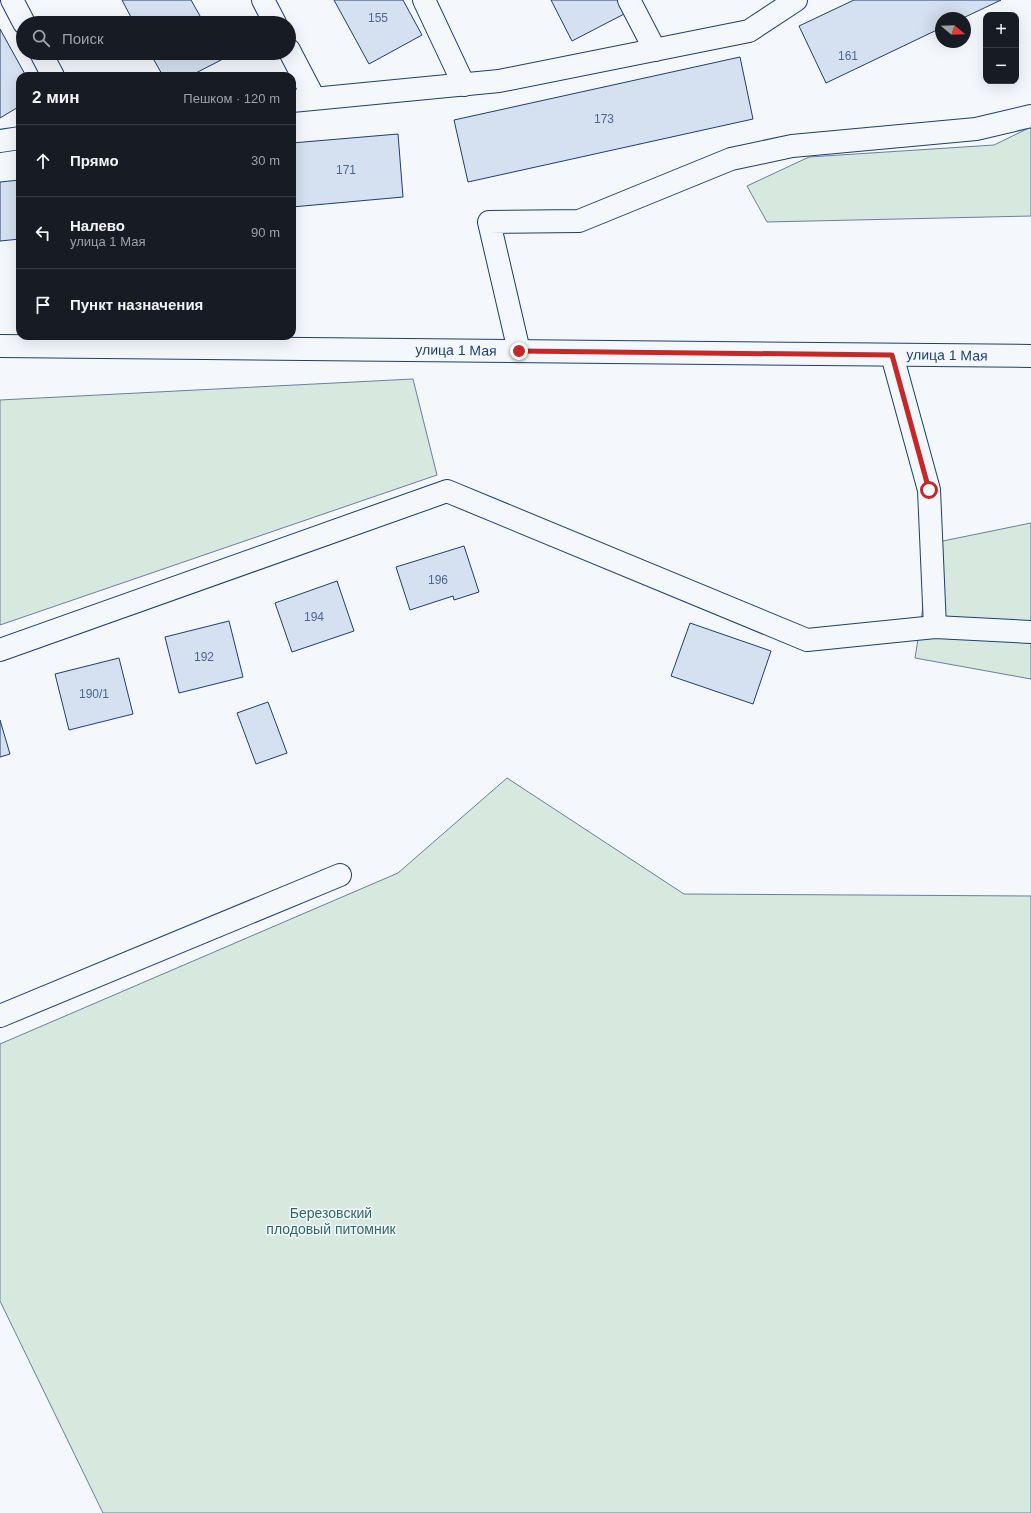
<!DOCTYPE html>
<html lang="ru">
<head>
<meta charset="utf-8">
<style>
  body { margin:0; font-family:Helvetica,sans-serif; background:#242831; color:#f1f3f6 }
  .controls { position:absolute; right:12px; top:12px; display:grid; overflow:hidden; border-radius:8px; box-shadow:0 4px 16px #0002 }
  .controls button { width:36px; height:36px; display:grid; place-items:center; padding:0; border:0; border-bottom:1px solid #363941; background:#171b24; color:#f1f3f6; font:20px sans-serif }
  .compass { position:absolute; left:935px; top:12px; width:36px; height:36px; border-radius:50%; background:#171b24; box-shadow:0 4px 16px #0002; rotate:109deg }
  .stop { position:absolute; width:12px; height:12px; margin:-9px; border:3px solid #c62828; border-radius:50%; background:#fff }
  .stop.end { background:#c62828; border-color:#fff; box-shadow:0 1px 4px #0008 }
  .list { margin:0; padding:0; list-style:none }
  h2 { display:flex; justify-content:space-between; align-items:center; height:52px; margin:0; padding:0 16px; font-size:17px }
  h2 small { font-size:13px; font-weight:400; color:#9ea1a6 }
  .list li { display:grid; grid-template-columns:26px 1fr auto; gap:12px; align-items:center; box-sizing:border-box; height:72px; padding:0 16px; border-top:1px solid #363941 }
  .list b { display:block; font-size:15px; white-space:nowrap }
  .list p { margin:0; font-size:13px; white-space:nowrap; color:#9ea1a6 }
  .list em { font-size:13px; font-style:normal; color:#9ea1a6 }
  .icon { flex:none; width:22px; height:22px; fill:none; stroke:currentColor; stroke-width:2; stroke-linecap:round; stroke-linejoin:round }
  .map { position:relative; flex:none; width:1031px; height:1513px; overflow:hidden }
  .search { position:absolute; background:#171b24; box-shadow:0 4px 16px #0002; left:16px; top:16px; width:280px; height:44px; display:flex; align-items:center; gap:10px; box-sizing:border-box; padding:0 14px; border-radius:22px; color:#9ea1a6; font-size:15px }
  .panel { position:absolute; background:#171b24; box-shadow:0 4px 16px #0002; left:16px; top:72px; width:280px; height:268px; border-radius:12px }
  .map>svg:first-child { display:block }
  .green { fill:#d7e8df; stroke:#687fa3 }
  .building { fill:#d5e0f0; stroke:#1d3f73 }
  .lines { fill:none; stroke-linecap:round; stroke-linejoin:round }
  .minor-casing { stroke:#1d3f73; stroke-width:24 }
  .major-casing { stroke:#1d3f73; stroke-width:24 }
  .minor { stroke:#f4f7fb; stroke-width:22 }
  .major { stroke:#f4f7fb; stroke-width:22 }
  .route { stroke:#c62828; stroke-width:5 }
  .labels { text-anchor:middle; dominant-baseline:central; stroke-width:3; stroke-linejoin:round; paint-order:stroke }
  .number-label { font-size:12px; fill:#4b6792 }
  .street-label { font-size:14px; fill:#1d3f73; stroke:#f4f7fb }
  .park-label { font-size:14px; fill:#2c6c60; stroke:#f4f7fb }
</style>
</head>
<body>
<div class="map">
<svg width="1031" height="1513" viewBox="0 0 1031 1513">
  <rect width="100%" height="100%" fill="#f4f7fb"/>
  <!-- green -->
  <g class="green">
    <polygon points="1031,127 1031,216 767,222 747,186 809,157 994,145"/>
    <polygon points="413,379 437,475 0,625 0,400"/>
    <polygon points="1031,523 1031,679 915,658 933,543"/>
    <polygon points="507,778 684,894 1031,896 1031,1513 103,1513 0,1301 0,1044 398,873"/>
  </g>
  <!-- building -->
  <g class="building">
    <polygon points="122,0 191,0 204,23 134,23"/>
    <polygon points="334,0 403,0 422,35 369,64"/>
    <polygon points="551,0 620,0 626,13 572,41"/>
    <polygon points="854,0 1001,0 963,18 941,18 941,28 826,83 799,26"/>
    <polygon points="0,29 26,76 20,76 20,106 0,118"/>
    <polygon points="150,53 220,53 223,59 190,76 163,76"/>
    <polygon points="740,57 753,119 468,182 454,120"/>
    <polygon points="398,134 403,197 292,207 292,143"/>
    <polygon points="20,180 20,239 0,241 0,182"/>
    <polygon points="464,546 479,592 454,600 453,596 410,610 396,567"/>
    <polygon points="337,581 354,631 292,652 275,603"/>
    <polygon points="229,621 243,677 179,693 165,637"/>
    <polygon points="690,623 771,651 753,704 671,676"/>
    <polygon points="119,658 133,714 69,730 55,674"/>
    <polygon points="268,702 287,753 256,764 237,713"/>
    <polygon points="0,720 10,754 0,757"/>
  </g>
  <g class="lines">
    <defs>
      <g id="minor">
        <polyline points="12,0 24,23"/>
        <polyline points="263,0 275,23"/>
        <polyline points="424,0 464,85"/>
        <polyline points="629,0 655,50"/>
        <polyline points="289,50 314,98"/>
        <polyline points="41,53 53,76"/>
        <polyline points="292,101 499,81 749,31 796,0"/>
        <polyline points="0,141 20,138"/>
        <polyline points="519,351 489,222 579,221 731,159 792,146 976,129 1031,116"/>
        <polyline points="892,355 929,490 935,627"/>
        <polyline points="0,650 447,491 807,640 935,627 1031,632"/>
        <polyline points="0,1016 340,875"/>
      </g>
      <polyline id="major" points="0,346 1031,356"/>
    </defs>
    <!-- minor casing -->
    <use href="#minor" class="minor-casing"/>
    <!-- major casing -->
    <use href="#major" class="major-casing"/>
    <!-- minor -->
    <use href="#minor" class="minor"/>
    <!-- major -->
    <use href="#major" class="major"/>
  </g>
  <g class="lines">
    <!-- route -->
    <polyline class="route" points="519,351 892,355 929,490"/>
  </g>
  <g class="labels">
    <!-- number labels -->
    <g class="number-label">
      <text x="378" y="18">155</text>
      <text x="848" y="56">161</text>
      <text x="604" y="119">173</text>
      <text x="346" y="170">171</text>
      <text x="438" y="580">196</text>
      <text x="314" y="617">194</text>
      <text x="204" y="657">192</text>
      <text x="94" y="694">190/1</text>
    </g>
    <!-- street labels -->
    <g class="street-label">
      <text transform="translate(456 350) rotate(1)">улица 1 Мая</text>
      <text transform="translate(947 355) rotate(1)">улица 1 Мая</text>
    </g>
    <!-- park labels -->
    <g class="park-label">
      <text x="331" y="1213">Березовский<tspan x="331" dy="16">плодовый питомник</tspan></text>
    </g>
  </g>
</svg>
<div class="controls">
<button>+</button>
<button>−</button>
</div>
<svg class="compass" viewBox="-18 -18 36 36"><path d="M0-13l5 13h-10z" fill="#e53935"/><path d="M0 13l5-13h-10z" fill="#9ea1a6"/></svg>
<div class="stop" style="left:929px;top:490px"></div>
<div class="stop end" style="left:519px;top:351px"></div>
<div class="search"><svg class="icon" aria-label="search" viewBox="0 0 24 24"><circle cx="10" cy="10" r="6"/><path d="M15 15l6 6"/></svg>Поиск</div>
<section class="panel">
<h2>2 мин<small>Пешком · 120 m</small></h2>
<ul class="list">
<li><svg class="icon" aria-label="ahead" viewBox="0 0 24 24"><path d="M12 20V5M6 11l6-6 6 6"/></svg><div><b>Прямо</b></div><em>30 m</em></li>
<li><svg class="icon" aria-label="left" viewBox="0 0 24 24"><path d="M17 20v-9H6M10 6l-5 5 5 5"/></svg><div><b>Налево</b><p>улица 1 Мая</p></div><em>90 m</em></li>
<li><svg class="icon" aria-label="arrive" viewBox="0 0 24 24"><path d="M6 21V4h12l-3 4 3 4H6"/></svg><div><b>Пункт назначения</b></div></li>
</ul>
</section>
</div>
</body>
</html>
